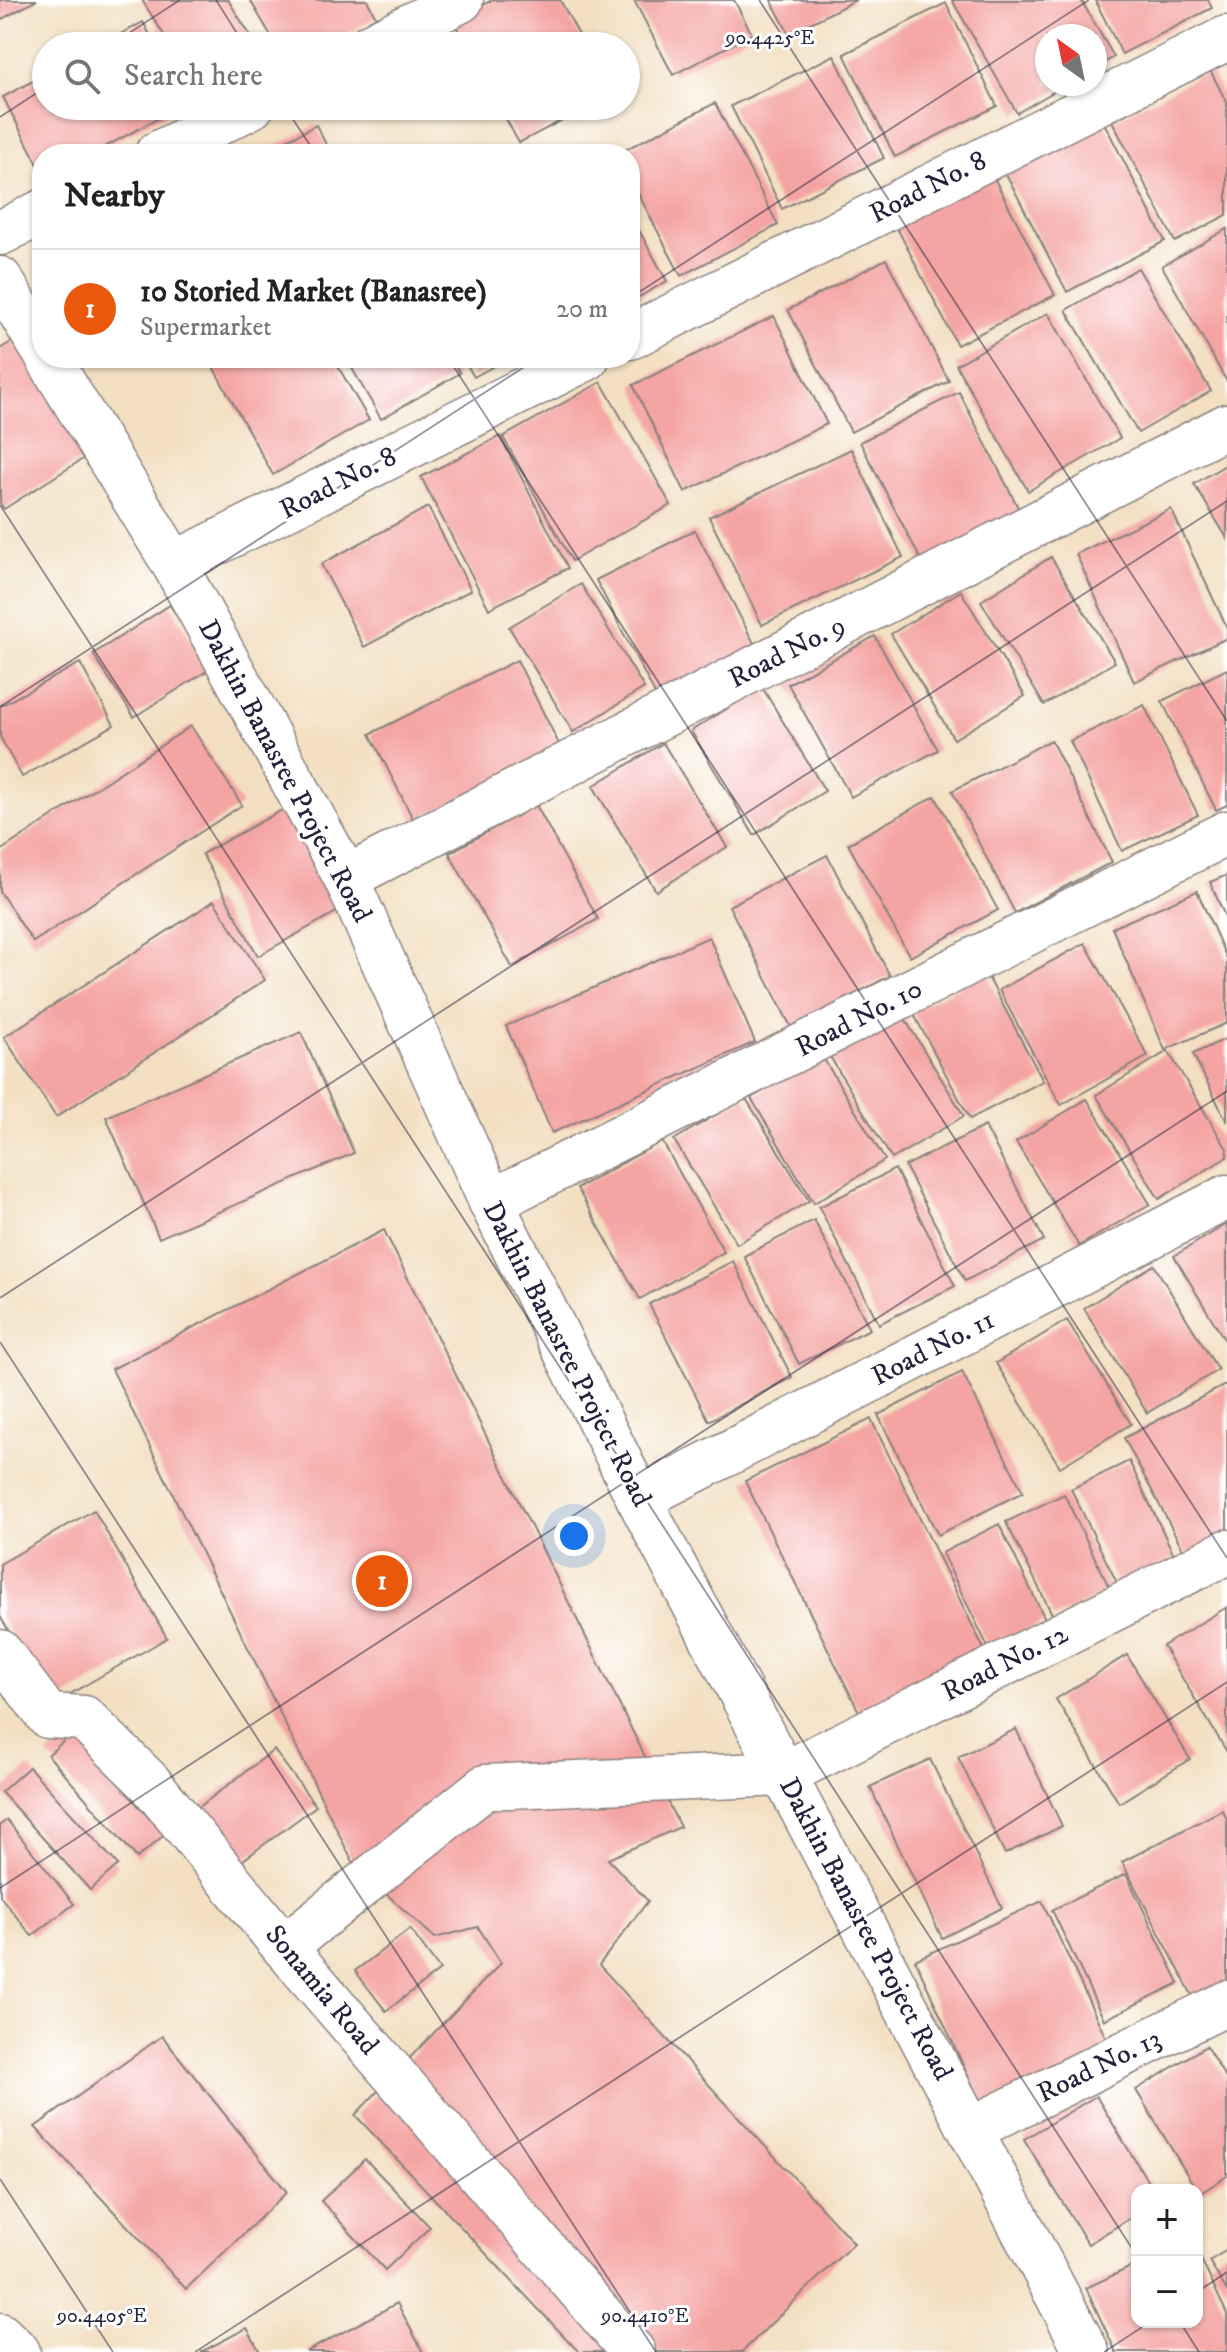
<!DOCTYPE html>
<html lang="en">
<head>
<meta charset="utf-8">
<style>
  body { margin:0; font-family:"IM FELL DW Pica",serif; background:#f6f6f6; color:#222 }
  .controls { position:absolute; right:24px; bottom:24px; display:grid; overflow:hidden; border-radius:16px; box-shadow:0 2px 6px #0004 }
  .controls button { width:72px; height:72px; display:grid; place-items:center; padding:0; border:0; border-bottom:2px solid #e0e0e0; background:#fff; color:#222; font:40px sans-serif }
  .compass { position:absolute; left:1035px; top:24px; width:72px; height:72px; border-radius:50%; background:#fff; box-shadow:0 2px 6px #0004; rotate:327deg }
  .you { position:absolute; left:574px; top:1536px; width:28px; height:28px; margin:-20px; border:6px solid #fff; border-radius:50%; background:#1a73e8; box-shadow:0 0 0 12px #1a73e833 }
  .badge { display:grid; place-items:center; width:52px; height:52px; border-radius:50%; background:#ea580c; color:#fff; font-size:26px; font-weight:700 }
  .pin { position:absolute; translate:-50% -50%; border:4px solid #fff; box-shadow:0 2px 8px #0006 }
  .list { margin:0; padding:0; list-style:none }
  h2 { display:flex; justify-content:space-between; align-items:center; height:104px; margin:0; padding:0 32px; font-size:34px }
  h2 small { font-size:26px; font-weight:400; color:#767676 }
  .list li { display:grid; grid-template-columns:52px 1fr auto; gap:24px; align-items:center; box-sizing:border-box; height:120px; padding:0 32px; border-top:2px solid #e0e0e0 }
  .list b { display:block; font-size:30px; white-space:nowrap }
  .list p { margin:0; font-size:26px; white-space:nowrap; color:#767676 }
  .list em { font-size:26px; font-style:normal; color:#767676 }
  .icon { flex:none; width:44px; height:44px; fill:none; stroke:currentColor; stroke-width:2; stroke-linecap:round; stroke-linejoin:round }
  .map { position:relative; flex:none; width:1227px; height:2352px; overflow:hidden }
  .search { position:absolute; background:#fff; box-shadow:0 2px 6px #0004; left:32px; top:32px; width:608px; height:88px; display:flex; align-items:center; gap:20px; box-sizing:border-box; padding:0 28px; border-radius:44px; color:#767676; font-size:30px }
  .panel { position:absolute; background:#fff; box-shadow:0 2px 6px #0004; left:32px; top:144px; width:608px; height:224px; border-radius:32px }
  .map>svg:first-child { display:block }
  .building { fill:#f4a4a2 }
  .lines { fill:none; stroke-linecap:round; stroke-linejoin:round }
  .minor-casing { stroke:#8a817f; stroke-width:47 }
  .minor { stroke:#fff; stroke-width:44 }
  .ticks { fill:none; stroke:#22223b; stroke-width:2; stroke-opacity:0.45 }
  .labels { text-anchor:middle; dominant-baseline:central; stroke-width:6; stroke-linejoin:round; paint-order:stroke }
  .street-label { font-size:28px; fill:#22223b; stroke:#fff }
  .ticks-label { font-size:20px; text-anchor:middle; fill:#22223b; stroke:#fff; stroke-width:6; stroke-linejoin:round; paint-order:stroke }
</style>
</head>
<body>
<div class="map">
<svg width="1227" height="2352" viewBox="0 0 1227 2352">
  <rect width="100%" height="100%" fill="#fff"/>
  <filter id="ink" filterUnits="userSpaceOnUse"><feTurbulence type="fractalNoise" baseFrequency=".0125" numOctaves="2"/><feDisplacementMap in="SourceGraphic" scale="16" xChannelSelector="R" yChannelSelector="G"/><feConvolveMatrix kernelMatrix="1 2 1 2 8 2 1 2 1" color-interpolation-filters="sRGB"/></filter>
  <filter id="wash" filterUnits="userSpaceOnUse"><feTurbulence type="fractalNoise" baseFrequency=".006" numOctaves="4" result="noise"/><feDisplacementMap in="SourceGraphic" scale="32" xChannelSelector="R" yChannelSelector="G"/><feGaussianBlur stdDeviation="1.8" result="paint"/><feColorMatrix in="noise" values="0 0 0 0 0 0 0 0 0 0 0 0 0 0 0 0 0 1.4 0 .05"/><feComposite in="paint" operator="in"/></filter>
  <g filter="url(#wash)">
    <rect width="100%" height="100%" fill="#f3e0c3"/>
    <g id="blocks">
      <!-- building -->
      <g class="building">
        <polygon points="0,0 37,0 0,20"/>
        <polygon points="142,0 228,0 257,46 171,46"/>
        <polygon points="250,0 367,0 376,17 326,46 277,46"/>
        <polygon points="492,0 560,0 585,46 467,46 453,21"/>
        <polygon points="634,0 734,0 752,34 673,75"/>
        <polygon points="771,0 856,0 789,34"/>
        <polygon points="952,0 1081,0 1114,57 1095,68 1095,36 1047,36 1047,84 1067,84 1017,113"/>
        <polygon points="1095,0 1208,0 1212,8 1122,54"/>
        <polygon points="946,3 997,106 895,157 844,54"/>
        <polygon points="143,22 156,46 98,46"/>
        <polygon points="834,55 884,158 782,209 731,106"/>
        <polygon points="1210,70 1227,103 1227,215 1175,242 1112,121"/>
        <polygon points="46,74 46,106 181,106 92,154 42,154 42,172 3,97"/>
        <polygon points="715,103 778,225 681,276 630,178 630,154 617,154"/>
        <polygon points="499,106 589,106 519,143"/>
        <polygon points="1102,119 1165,241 1067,292 1004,170"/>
        <polygon points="316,125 331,154 260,154"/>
        <polygon points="992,174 1055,295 957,345 895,224"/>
        <polygon points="630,214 667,281 630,302"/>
        <polygon points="1227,229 1227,382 1162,266"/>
        <polygon points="886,259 949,381 851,432 788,310"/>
        <polygon points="1138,268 1211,391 1138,433 1066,310"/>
        <polygon points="1048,313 1120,438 1028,491 956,365"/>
        <polygon points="774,316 827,424 685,492 633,385"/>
        <polygon points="24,334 97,450 4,509 0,503 0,349"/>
        <polygon points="208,358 333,358 369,420 273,475"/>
        <polygon points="346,358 451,358 460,373 381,419"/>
        <polygon points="463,358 508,358 474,377"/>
        <polygon points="601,382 671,505 572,561 503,437"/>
        <polygon points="959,392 1021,513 923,564 860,442"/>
        <polygon points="500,436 568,568 489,609 421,477"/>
        <polygon points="851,449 903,557 762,625 709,517"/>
        <polygon points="1227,464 1227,538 1194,484"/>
        <polygon points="428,507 471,590 364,647 321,564"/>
        <polygon points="1171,509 1227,628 1227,638 1134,682 1076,554"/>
        <polygon points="695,530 758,651 659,702 596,580"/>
        <polygon points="1051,557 1115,662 1044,705 981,601"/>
        <polygon points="581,584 644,688 573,732 509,627"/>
        <polygon points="961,591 1025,696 954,739 891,634"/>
        <polygon points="170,605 210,669 134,717 93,654"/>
        <polygon points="875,636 938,750 851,797 788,684"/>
        <polygon points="517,660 561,748 414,821 370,734"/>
        <polygon points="80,663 114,725 22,777 0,737 0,706"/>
        <polygon points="1227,669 1227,805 1216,810 1162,701"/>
        <polygon points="762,687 825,791 754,835 691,731"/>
        <polygon points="1144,705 1198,815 1122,851 1070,741"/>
        <polygon points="191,726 242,805 33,942 0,892 0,851"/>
        <polygon points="1051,740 1112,862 1015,913 952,791"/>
        <polygon points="663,743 727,847 656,891 593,786"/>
        <polygon points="935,796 998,910 910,957 848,844"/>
        <polygon points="536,805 598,919 512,967 449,853"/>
        <polygon points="289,806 345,907 258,956 202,854"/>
        <polygon points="827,855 890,976 791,1027 729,906"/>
        <polygon points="1227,875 1227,921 1210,882"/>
        <polygon points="1197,891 1227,959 1227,1023 1165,1050 1112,928"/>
        <polygon points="214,901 265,980 56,1117 4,1037"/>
        <polygon points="709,937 755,1042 552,1133 506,1026"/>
        <polygon points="1085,943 1148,1056 1061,1105 999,990"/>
        <polygon points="986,973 1043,1081 970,1119 912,1011"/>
        <polygon points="900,1011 964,1116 892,1159 829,1055"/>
        <polygon points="301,1032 354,1153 159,1238 106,1117"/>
        <polygon points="1227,1038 1227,1122 1193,1054"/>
        <polygon points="1168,1051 1227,1149 1227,1157 1159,1199 1096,1095"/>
        <polygon points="822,1056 885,1160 814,1203 751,1098"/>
        <polygon points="745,1097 809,1201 737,1244 674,1140"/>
        <polygon points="1087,1099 1150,1204 1079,1246 1016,1142"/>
        <polygon points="985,1126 1044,1240 965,1281 905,1166"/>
        <polygon points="662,1141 724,1252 640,1299 577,1188"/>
        <polygon points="895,1169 955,1286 879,1324 819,1207"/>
        <polygon points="814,1220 870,1329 799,1364 744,1256"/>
        <polygon points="1227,1224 1227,1344 1174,1256"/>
        <polygon points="384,1230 680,1827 608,1859 648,1901 599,1965 854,2243 742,2352 579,2352 355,2115 501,1963 478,1927 435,1938 354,1865 112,1369"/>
        <polygon points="733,1261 792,1377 709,1421 649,1304"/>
        <polygon points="1154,1265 1218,1370 1147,1413 1084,1308"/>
        <polygon points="1067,1320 1131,1424 1060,1467 996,1363"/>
        <polygon points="962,1372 1023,1492 938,1535 878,1415"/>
        <polygon points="1227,1384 1227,1533 1186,1555 1124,1438"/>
        <polygon points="871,1419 984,1649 859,1712 745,1481"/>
        <polygon points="1129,1461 1175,1557 1118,1585 1071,1489"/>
        <polygon points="1064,1494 1111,1591 1054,1618 1006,1522"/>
        <polygon points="94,1510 167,1638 51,1705 0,1616 0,1564"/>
        <polygon points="999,1524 1046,1621 989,1649 942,1553"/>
        <polygon points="1227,1607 1227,1752 1163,1646"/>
        <polygon points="1127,1655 1190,1759 1119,1803 1056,1699"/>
        <polygon points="1016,1729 1062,1826 1005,1854 958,1757"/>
        <polygon points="74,1732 164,1835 137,1858 48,1755"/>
        <polygon points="274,1750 316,1806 231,1869 190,1814"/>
        <polygon points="930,1759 1002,1908 942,1938 870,1787"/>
        <polygon points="29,1767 118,1865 90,1890 1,1792"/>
        <polygon points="1222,1810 1227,1819 1227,1981 1194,1999 1122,1862"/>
        <polygon points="7,1820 74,1904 32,1936 0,1896 0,1825"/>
        <polygon points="1126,1874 1179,1983 1104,2020 1052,1910"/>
        <polygon points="1042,1901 1113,2053 985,2113 915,1960"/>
        <polygon points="410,1929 440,1970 386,2011 355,1971"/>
        <polygon points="162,2036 287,2192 186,2289 35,2127"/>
        <polygon points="1206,2046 1227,2080 1227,2176 1199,2194 1136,2090"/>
        <polygon points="1096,2096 1153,2190 1137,2190 1137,2214 1088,2244 1024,2139"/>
        <polygon points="365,2159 430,2227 385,2270 321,2201"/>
        <polygon points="1227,2250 1227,2291 1209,2261"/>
        <polygon points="1197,2251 1227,2314 1227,2352 1116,2352 1086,2288 1137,2264 1137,2322 1197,2322"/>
        <polygon points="397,2303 423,2352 306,2352"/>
        <polygon points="247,2328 260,2352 201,2352"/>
      </g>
    </g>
  </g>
  <g filter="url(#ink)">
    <use href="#blocks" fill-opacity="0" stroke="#8a817f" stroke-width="2"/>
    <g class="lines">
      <defs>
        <g id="minor">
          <polyline points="370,46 461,0"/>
          <polyline points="157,154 252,106"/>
          <polyline points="0,233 42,212"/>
          <polyline points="0,279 42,348"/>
          <polyline points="630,337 1227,38"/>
          <polyline points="48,358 174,564 346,878 491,1202 639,1499 1087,2352"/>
          <polyline points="174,564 587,358"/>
          <polyline points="346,878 1227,426"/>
          <polyline points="491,1202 1227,833"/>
          <polyline points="639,1499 1227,1197"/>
          <polyline points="0,1652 48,1716 84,1718 149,1782 284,1947 633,2352"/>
          <polyline points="284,1947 485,1787 784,1774 1227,1552"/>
          <polyline points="971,2129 1227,2003"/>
          <polyline points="0,2335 18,2352"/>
        </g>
      </defs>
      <!-- minor casing -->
      <use href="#minor" class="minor-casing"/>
      <!-- minor -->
      <use href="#minor" class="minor"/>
    </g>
  </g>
  <!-- ticks -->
  <path class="ticks" d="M216,0l29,46M759,0l468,721M109,46l71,-46M284,106l32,48M0,117l46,-30M630,298l459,-298M448,358l779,1200M0,505l1137,1751M0,707l538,-349M0,1298l1227,-797M0,1342l656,1010M0,1888l1227,-797M0,2179l113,173M1197,2292l30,-20M1180,2322l19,30M195,2352l1032,-670M1104,2352l46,-30"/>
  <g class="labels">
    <!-- street labels -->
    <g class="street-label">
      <text transform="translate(928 187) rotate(-27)">Road No. 8</text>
      <text transform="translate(338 483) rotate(-27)">Road No. 8</text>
      <text transform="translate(787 652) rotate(-27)">Road No. 9</text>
      <text transform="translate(285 771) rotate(62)">Dakhin Banasree Project Road</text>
      <text transform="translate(859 1018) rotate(-27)">Road No. 10</text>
      <text transform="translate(933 1348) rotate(-27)">Road No. 11</text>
      <text transform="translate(567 1354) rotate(63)">Dakhin Banasree Project Road</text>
      <text transform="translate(1005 1663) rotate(-27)">Road No. 12</text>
      <text transform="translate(866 1929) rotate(62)">Dakhin Banasree Project Road</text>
      <text transform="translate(322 1990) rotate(50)">Sonamia Road</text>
      <text transform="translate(1099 2066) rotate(-26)">Road No. 13</text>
    </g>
  </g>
  <g class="ticks-label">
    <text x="770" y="44">90.4425°E</text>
    <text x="102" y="2322">90.4405°E</text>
    <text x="645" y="2322">90.4410°E</text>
  </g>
</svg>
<div class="controls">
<button>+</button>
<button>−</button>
</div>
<svg class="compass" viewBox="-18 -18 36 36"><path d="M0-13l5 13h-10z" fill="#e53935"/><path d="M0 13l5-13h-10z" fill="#767676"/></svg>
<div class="you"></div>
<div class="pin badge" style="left:382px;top:1581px">1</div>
<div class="search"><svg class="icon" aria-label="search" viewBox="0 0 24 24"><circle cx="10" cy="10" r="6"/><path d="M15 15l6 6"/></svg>Search here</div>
<section class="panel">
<h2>Nearby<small></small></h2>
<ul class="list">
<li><span class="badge">1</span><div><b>10 Storied Market (Banasree)</b><p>Supermarket</p></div><em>20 m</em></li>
</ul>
</section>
</div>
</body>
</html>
